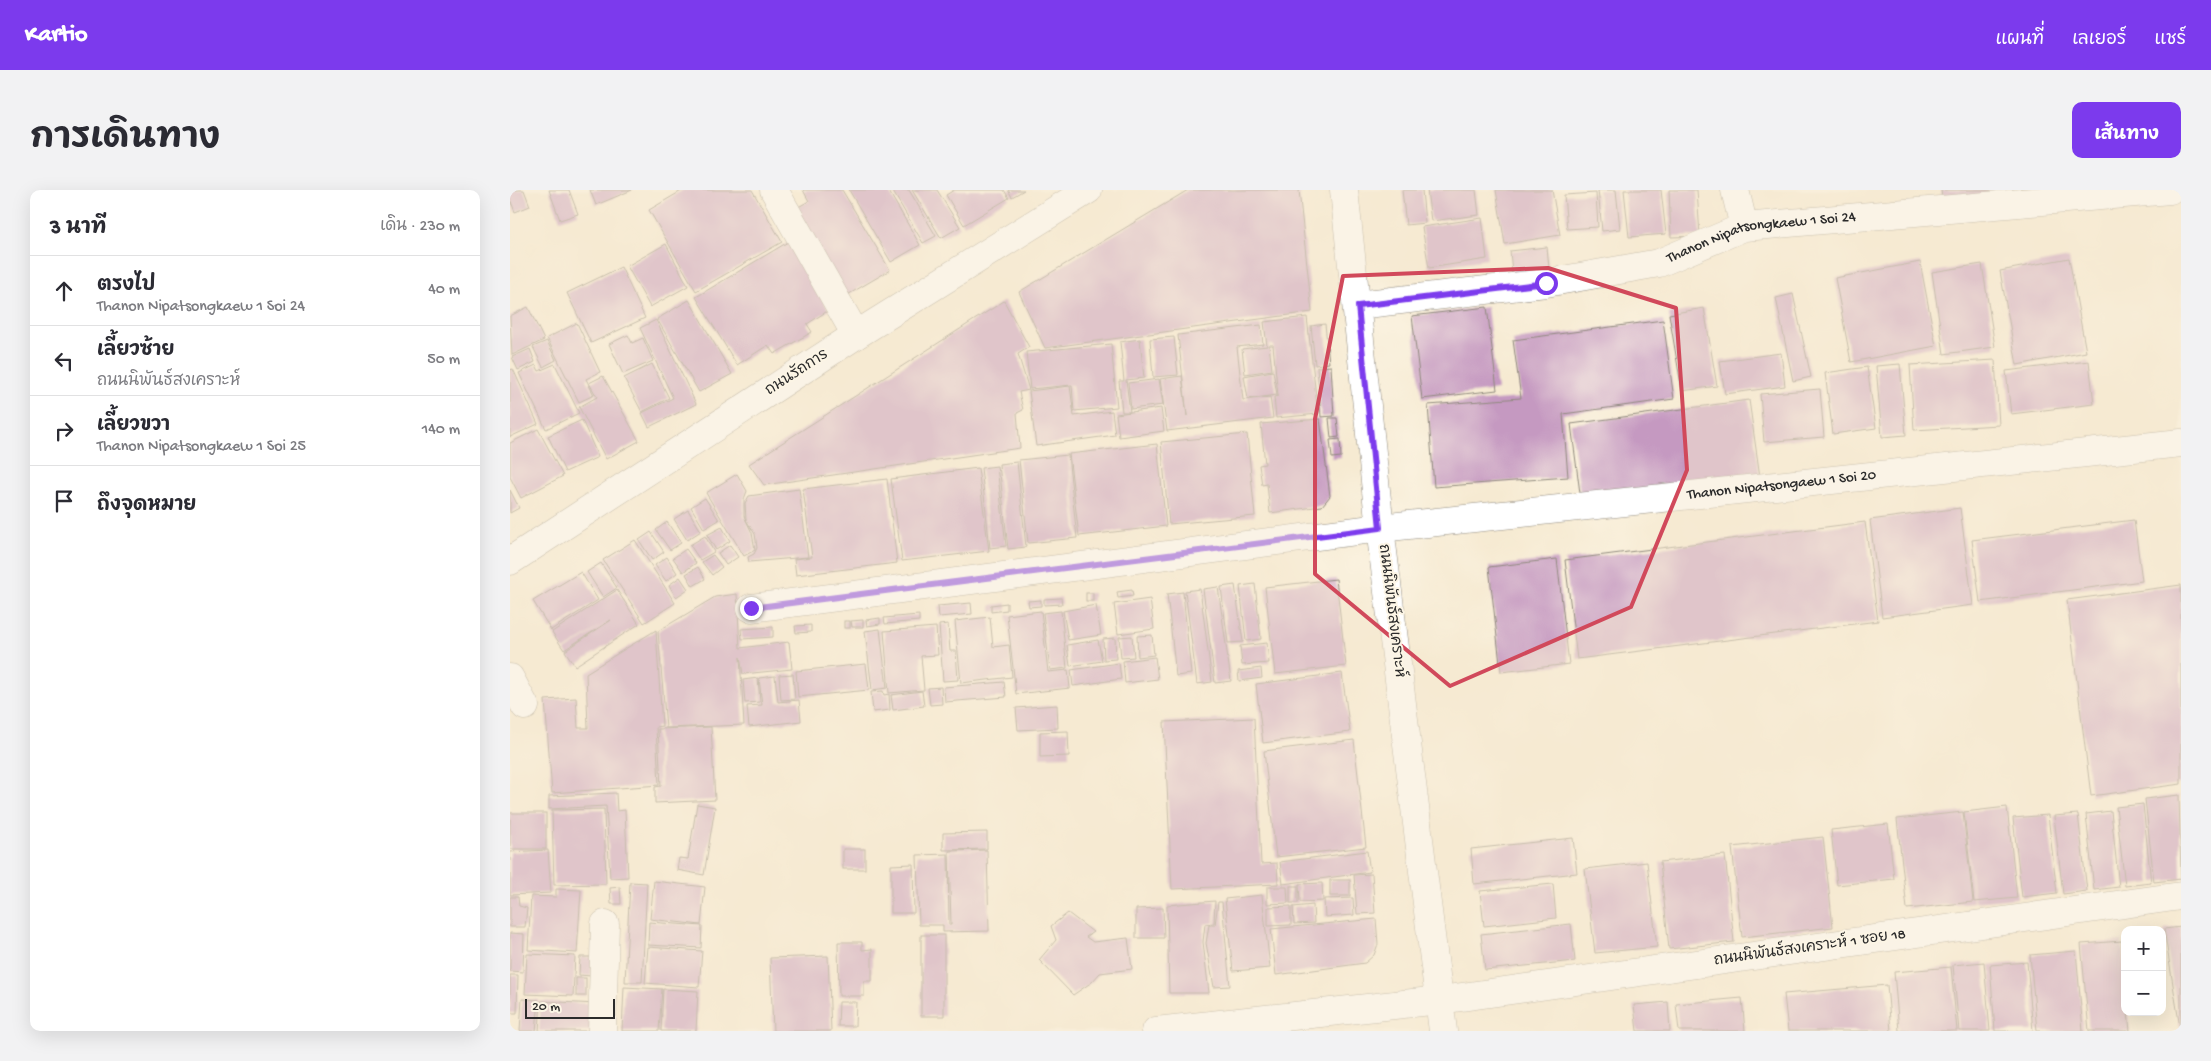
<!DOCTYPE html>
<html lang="th">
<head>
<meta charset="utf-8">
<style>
  body { margin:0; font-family:"Gochi Hand","Playpen Sans Thai",sans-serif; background:#f2f2f3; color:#2b2b33 }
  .controls { position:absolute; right:15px; bottom:15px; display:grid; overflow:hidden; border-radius:10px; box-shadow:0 5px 20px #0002 }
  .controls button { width:45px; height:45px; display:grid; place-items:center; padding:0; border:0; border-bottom:1px solid #e1e1e2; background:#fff; color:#2b2b33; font:25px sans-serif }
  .scale { position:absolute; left:15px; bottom:12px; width:90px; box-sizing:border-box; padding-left:5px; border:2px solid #2b2b2b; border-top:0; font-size:14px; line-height:18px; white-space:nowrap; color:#2b2b2b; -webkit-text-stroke:4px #fcf5e5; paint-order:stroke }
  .stop { position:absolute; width:15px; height:15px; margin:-11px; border:4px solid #7c3aed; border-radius:50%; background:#fff }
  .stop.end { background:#7c3aed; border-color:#fff; box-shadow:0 1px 5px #0008 }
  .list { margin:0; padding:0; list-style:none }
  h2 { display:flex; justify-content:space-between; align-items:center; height:65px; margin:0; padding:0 20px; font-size:21px }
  h2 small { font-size:16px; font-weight:400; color:#7c7c81 }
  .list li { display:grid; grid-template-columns:32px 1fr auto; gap:15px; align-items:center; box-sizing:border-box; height:70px; padding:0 20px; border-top:1px solid #e1e1e2 }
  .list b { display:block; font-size:19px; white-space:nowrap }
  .list p { margin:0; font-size:16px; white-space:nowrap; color:#7c7c81 }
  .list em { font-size:16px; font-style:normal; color:#7c7c81 }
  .icon { flex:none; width:28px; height:28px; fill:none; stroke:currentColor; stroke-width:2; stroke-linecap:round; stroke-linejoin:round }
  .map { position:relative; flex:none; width:1671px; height:841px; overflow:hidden; border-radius:10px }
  header { display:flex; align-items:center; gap:30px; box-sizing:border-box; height:70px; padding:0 25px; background:#7c3aed; color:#fff }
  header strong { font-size:24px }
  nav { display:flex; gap:28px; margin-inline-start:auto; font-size:18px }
  .intro { display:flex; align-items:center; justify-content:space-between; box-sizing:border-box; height:120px; padding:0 30px }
  h1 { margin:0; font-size:35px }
  .button { padding:12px 22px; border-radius:10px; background:#7c3aed; color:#fff; font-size:18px; font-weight:700 }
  main { display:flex; gap:30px; padding:0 30px }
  aside { flex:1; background:#fff; border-radius:10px; box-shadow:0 5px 20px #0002 }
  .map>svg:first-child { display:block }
  .building { fill:#c599c1 }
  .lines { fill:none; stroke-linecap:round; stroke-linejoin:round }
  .minor-casing { stroke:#908a7e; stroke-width:29 }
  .major-casing { stroke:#908a7e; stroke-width:29 }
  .minor { stroke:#fff; stroke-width:28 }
  .major { stroke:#fff; stroke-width:28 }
  .route { stroke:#7c3aed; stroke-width:6 }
  .marked { fill:none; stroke:#d1495b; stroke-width:4; stroke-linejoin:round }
  .labels { text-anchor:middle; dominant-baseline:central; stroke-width:4; stroke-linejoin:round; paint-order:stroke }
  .street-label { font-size:15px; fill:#2b2b2b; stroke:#fcf5e5 }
</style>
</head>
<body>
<header>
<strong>Kartio</strong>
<nav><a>แผนที่</a><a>เลเยอร์</a><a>แชร์</a></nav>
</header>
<div class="intro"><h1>การเดินทาง</h1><a class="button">เส้นทาง</a></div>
<main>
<aside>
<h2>3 นาที<small>เดิน · 230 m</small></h2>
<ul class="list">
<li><svg class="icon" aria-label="ahead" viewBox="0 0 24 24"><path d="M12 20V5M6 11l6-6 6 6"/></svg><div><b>ตรงไป</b><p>Thanon Nipatsongkaew 1 Soi 24</p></div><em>40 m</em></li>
<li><svg class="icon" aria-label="left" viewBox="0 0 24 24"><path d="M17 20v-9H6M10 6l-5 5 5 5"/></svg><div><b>เลี้ยวซ้าย</b><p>ถนนนิพันธ์สงเคราะห์</p></div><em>50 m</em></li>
<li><svg class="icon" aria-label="right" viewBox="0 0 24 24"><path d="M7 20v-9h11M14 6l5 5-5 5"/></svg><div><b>เลี้ยวขวา</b><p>Thanon Nipatsongkaew 1 Soi 25</p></div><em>140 m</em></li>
<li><svg class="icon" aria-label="arrive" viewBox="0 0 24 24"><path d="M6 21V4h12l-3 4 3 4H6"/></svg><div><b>ถึงจุดหมาย</b></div></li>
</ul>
</aside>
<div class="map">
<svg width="1671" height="841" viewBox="0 0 1671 841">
  <rect width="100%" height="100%" fill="#fcf5e5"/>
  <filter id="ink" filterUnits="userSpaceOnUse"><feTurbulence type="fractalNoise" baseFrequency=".02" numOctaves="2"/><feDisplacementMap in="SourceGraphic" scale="10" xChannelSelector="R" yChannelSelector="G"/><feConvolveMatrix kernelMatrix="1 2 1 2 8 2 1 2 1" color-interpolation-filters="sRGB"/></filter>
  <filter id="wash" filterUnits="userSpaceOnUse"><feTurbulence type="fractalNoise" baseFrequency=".0096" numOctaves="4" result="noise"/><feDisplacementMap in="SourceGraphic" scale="20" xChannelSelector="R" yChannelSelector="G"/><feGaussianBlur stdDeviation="1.12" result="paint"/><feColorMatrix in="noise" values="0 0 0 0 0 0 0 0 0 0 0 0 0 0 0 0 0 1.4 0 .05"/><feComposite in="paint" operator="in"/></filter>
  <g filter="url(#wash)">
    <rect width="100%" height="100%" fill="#f6ead2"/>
    <g id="blocks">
      <!-- building -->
      <g class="building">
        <polygon points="0,0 14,0 20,16 5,22 0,9"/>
        <polygon points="39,0 59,0 68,24 50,30"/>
        <polygon points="80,0 122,0 86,15"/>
        <polygon points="173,0 242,0 272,52 186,101 139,20"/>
        <polygon points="293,0 332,0 380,80 334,107 283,20 299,11"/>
        <polygon points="339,0 378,0 410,55 381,72"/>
        <polygon points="382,0 399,0 426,46 413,53"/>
        <polygon points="402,0 427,0 450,37 431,48"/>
        <polygon points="444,0 494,0 499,8 454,35 436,5"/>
        <polygon points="498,0 514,0 502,7"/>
        <polygon points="678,0 789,0 802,122 535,158 509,102"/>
        <polygon points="892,0 912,0 915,33 896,35"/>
        <polygon points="917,0 966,0 969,25 921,31"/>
        <polygon points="986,0 1042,0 1050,45 995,54"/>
        <polygon points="1088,0 1106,0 1110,39 1092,41"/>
        <polygon points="1114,0 1151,0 1156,44 1119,47"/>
        <polygon points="1159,0 1187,0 1190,46 1161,47"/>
        <polygon points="1431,0 1485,0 1487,10 1433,16"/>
        <polygon points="1086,3 1088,37 1057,39 1054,5"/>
        <polygon points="972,28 977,69 919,78 912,37"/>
        <polygon points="278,52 319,120 297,134 302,142 264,164 258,155 227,175 186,107"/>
        <polygon points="156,54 178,96 140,117 117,76"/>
        <polygon points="1037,57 1041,99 1004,103 1000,61"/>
        <polygon points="1559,68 1576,162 1507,175 1490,81"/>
        <polygon points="1410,72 1426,156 1341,172 1325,88"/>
        <polygon points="1472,74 1485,157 1434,164 1422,82"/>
        <polygon points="111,77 135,128 81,153 57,103"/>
        <polygon points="1283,104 1301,187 1283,191 1266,108"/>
        <polygon points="179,110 222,184 189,202 147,129"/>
        <polygon points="494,111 519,157 508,164 519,200 509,202 513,220 507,223 510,258 254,295 239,274"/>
        <polygon points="18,117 34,150 2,165 0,126"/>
        <polygon points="977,117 987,200 912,209 902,126"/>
        <polygon points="1194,118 1207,196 1172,201 1159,124"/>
        <polygon points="797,127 808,224 766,228 764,207 768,206 763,155 759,155 762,180 735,184 732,159 757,156 754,132"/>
        <polygon points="146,130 186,214 139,237 132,223 163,208 130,138"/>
        <polygon points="1153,130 1164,209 1053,224 1058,287 924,297 918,215 1011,208 1003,150"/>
        <polygon points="67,133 90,182 76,189 84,205 69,212 37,148"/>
        <polygon points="815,134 819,173 805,175 801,136"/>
        <polygon points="751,135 753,154 727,157 733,210 760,207 763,228 657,241 650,189 672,186 677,226 668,145"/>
        <polygon points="118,145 122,153 133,148 143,171 113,184 99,154"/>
        <polygon points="664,147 668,185 643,187 640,149"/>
        <polygon points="630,149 634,188 616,190 620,222 612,222 609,191 614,191 610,152"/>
        <polygon points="37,151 46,170 33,177 23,157"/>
        <polygon points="601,154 607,217 564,221 562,195 520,199 516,162"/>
        <polygon points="20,159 25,172 8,180 2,167"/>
        <polygon points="1271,163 1275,196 1215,204 1210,171"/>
        <polygon points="1485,170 1489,235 1404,240 1400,175"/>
        <polygon points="1579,171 1584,214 1501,224 1496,181"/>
        <polygon points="45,174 69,223 36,239 9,183 26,175 29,181"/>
        <polygon points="142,174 159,208 132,222 114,188"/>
        <polygon points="1390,174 1396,245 1372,247 1366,176"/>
        <polygon points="821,176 824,226 811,227 807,177"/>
        <polygon points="1357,177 1366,238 1323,244 1315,183"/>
        <polygon points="3,179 28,234 0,247 0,180"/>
        <polygon points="763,181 767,205 738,209 734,186"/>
        <polygon points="93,186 129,251 96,269 69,217 87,207 79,193"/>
        <polygon points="649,189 653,215 621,219 618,193"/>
        <polygon points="560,196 564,226 602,221 605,245 526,256 519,201"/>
        <polygon points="1310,199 1314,247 1254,252 1250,204"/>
        <polygon points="1239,210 1250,287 1071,311 1061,234"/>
        <polygon points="651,218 654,241 609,247 606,224"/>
        <polygon points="819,228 827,228 829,247 821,248"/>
        <polygon points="810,229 820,306 812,316 760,323 757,294 752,295 749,275 755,274 751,234"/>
        <polygon points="72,230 88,267 55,282 38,246"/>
        <polygon points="28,239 53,286 11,308 0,287 0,253"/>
        <polygon points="737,244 745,326 659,334 651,252"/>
        <polygon points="830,249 831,267 822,268 820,250"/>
        <polygon points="647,254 656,336 569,346 559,264"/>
        <polygon points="558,265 567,348 518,353 509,270"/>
        <polygon points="507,272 516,357 498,359 489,274"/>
        <polygon points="487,276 496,356 480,358 471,278"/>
        <polygon points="468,278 479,361 392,371 381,289"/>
        <polygon points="227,284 237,301 234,309 234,326 242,343 245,360 234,366 196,303"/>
        <polygon points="377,289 387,373 286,385 284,369 302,367 293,299"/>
        <polygon points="289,299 298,367 239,372 238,367 244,364 247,358 245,344 236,330 235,313 239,306"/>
        <polygon points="0,300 9,318 0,323"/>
        <polygon points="195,308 209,330 194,339 181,317"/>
        <polygon points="1450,318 1463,415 1372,427 1360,330"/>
        <polygon points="178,320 191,341 177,350 164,329"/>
        <polygon points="1624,330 1632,391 1470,412 1462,350"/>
        <polygon points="157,332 171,353 160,360 146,340"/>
        <polygon points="1355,332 1368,431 1067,469 1055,370"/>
        <polygon points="212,337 220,351 206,360 197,345"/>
        <polygon points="141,342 154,362 142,370 129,350"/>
        <polygon points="195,346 204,362 190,370 180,355"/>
        <polygon points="125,350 165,413 134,433 93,370"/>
        <polygon points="220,355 228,367 216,375 208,363"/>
        <polygon points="176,359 186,373 173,382 163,368"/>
        <polygon points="203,365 212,377 202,385 192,372"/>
        <polygon points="157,367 167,383 156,391 145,375"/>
        <polygon points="1047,369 1059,474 991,482 979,377"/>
        <polygon points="91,373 107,398 93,407 77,382"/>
        <polygon points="188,377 195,389 183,396 176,384"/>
        <polygon points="71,382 88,410 41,440 23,411"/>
        <polygon points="170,387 178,399 166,407 159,395"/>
        <polygon points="826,389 836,476 765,484 755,397"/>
        <polygon points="745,394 751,449 736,451 730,396"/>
        <polygon points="725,395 733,452 718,453 711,397"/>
        <polygon points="1671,395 1671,594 1581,606 1557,410"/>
        <polygon points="708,397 721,491 705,493 693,399"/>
        <polygon points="690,399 702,492 687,494 675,401"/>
        <polygon points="107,400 129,434 65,476 55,461 101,430 54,460 42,442"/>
        <polygon points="622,400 623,406 608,408 607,402"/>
        <polygon points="673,402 681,484 666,486 657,404"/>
        <rect x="576" y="403" width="7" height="8"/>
        <polygon points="227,404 230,458 279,452 282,479 233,484 230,467 234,535 156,538 148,441 205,407"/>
        <polygon points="551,408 552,414 534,415 534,409"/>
        <polygon points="640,409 644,439 608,444 604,414"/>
        <polygon points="531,410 531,416 519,417 518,411"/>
        <polygon points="461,413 462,424 429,427 428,416"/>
        <polygon points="497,413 497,420 481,422 481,415"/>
        <polygon points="586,415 591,445 558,450 553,421"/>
        <polygon points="531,421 538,482 558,480 560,498 506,504 497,425"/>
        <polygon points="551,421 557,478 540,480 533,423"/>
        <polygon points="409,425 409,431 375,434 374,428"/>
        <polygon points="480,427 483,457 499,455 502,487 451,493 445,431"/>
        <polygon points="370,428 370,434 357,436 356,430"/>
        <polygon points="353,430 353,437 342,437 341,431"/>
        <rect x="334" y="431" width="6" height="7"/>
        <polygon points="438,434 440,461 446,461 448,490 433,491 429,435"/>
        <polygon points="301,435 301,442 286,443 285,436"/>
        <polygon points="263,437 263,447 232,449 231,439"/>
        <polygon points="426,437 428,465 411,466 414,500 379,503 374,441"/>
        <polygon points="370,439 377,498 362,500 355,441"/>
        <polygon points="146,440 152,536 146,537 149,595 42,603 35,510 66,508 68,538 78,538 76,483"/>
        <polygon points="642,445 644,465 628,467 627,446"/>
        <polygon points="622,446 624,467 611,468 609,447"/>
        <polygon points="605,448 606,469 594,470 593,449"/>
        <polygon points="588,450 592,471 560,476 557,455"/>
        <polygon points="757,453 759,473 732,475 730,456"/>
        <polygon points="645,467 648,489 615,493 613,471"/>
        <polygon points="609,473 611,489 563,496 561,480"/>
        <polygon points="356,474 359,500 288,507 286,481"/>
        <polygon points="751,478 752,488 729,491 728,481"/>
        <polygon points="832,483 840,542 753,553 746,494"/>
        <polygon points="283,484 285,509 271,510 269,485"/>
        <polygon points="265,486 268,512 289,510 291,531 239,537 237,516 252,515 249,488"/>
        <polygon points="248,488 250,512 235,513 233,490"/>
        <polygon points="494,492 496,507 435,512 434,497"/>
        <polygon points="431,497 432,514 420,515 418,498"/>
        <polygon points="373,501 374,505 379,504 380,520 363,522 361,502"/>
        <polygon points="412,501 414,516 383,520 381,505"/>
        <polygon points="547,515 548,538 508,540 506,518"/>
        <polygon points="744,528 751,674 767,673 768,694 662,699 654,532"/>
        <polygon points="201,537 205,610 145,613 145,597 151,596 148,539"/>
        <polygon points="558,541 559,566 530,567 530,542"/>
        <polygon points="844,550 856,657 766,667 754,561"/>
        <polygon points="106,603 107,621 115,620 118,687 100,688 96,616 39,619 39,606"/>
        <polygon points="1669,605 1671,689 1644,692 1635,609"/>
        <polygon points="187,614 205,617 194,685 167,680 169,668 178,669"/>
        <polygon points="1633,614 1641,693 1615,696 1606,617"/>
        <polygon points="1497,617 1507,708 1464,712 1454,622"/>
        <polygon points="94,619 96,694 44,695 42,620"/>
        <polygon points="1601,621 1609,697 1584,700 1576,624"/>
        <polygon points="1453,622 1463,712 1397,719 1387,629"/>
        <rect x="0" y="623" width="36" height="36"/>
        <polygon points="1568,624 1577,701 1553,704 1544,626"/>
        <polygon points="1538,625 1547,703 1512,707 1503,628"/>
        <polygon points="1378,634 1384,689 1327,695 1321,640"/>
        <polygon points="477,642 477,659 433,660 433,643"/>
        <polygon points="1313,647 1323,737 1232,747 1222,657"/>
        <polygon points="1063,648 1067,683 964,694 961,659"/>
        <rect x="333" y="659" width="22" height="20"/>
        <polygon points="38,660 41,703 0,705 0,662"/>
        <polygon points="477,660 479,741 433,742 433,735 409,735 407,665 438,664 439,735 441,735 439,661"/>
        <polygon points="857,661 860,682 773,694 770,672"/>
        <polygon points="1215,665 1224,752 1159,759 1150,672"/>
        <polygon points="1137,672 1147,757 1085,763 1075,679"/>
        <polygon points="403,674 404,723 381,723 381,675"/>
        <polygon points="862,684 865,723 847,724 844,685"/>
        <rect x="820" y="690" width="20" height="16"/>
        <polygon points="144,691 195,697 191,735 140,729"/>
        <polygon points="120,692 137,693 132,792 115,792"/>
        <polygon points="812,693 813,711 790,712 789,694"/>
        <polygon points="1043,694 1046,728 974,736 970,701"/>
        <rect x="780" y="696" width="8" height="17"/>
        <polygon points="110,697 111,714 101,714 100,698"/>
        <polygon points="757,697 777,697 778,713 757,714"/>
        <polygon points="46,699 71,700 67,763 18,760 21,706 46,707"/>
        <polygon points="752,705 760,778 723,781 715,709"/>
        <polygon points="0,707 8,707 9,716 17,718 15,737 0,737"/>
        <polygon points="843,708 844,725 815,727 814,709"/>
        <polygon points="705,711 704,733 695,734 693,752 699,803 659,803 657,715"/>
        <polygon points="708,712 712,712 720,796 704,797 696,753 699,735 705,735"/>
        <polygon points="803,715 804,733 784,734 783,717"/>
        <polygon points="781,716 781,735 758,736 758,717"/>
        <polygon points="653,718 654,748 626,748 626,719"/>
        <polygon points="558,723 583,742 576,747 583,752 618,748 622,779 590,783 582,792 563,805 529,770 546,750 541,736"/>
        <polygon points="866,729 868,754 864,765 855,773 766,785 761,739"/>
        <polygon points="139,732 192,736 191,758 138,755"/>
        <polygon points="1061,734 1065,771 975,780 971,744"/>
        <polygon points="1671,737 1671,838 1670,838 1654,739"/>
        <polygon points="0,743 14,744 13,782 0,781"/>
        <rect x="411" y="745" width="23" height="81"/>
        <polygon points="1612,751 1615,785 1615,822 1618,822 1620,841 1579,841 1571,754"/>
        <polygon points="328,752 352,752 352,760 362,759 362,791 354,791 354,806 329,806"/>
        <polygon points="138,757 192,761 189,797 135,793"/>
        <polygon points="1566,761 1573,841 1527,841 1520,765"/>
        <polygon points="17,764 65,766 63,806 15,804"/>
        <polygon points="318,766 321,841 263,841 260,768"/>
        <polygon points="70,767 82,767 81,786 69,785"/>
        <polygon points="1474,772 1480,841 1449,841 1443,775"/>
        <polygon points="1517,772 1523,841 1485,841 1480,775"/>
        <polygon points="1441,777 1447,841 1389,841 1384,782"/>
        <polygon points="0,785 8,785 7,823 0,823"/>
        <rect x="66" y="788" width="10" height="18"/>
        <polygon points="1377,795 1381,841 1278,841 1274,804"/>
        <polygon points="114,797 152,799 149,841 112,841"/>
        <polygon points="153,799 188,801 186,841 151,841"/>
        <polygon points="1232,808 1235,841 1169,841 1166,814"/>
        <polygon points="12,809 29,810 26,841 10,841"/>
        <polygon points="31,811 86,814 84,841 29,841"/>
        <polygon points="329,812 346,812 345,836 328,836"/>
        <polygon points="1158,812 1160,841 1127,841 1124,815"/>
      </g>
    </g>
  </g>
  <g filter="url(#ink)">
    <use href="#blocks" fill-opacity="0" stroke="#908a7e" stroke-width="1"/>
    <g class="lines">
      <defs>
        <g id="minor">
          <polyline points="264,0 346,145"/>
          <polyline points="1225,0 1234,37"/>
          <path id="s1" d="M848,115l188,-22 113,-20 85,-36 426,-37"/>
          <polyline points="0,371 346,145 578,0"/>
          <path id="s2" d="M241,418l629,-80 801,-85"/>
          <polyline points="0,488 15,516"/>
          <polyline points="92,841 95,734"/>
          <polyline points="646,841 930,810 1671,706"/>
        </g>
        <polyline id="major" points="834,0 870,338 933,841"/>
      </defs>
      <!-- minor casing -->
      <use href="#minor" class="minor-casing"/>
      <!-- major casing -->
      <use href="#major" class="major-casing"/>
      <!-- minor -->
      <use href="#minor" class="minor"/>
      <!-- major -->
      <use href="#major" class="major"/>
    </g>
  </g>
  <g class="lines" filter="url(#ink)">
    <!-- route -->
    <polyline class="route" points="241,418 870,338 848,116 1036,93"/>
  </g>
  <!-- marked area -->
  <path d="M0 0H1671V841H0ZM1038,78l128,40 11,162 -56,137 -181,79 -135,-112v-155l28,-143z" fill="#f6ead2" fill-opacity=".55" fill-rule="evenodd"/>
  <path class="marked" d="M1038,78l128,40 11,162 -56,137 -181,79 -135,-112v-155l28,-143z"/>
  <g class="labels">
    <!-- street labels -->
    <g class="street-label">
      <text stroke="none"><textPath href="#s1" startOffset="411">Thanon Nipatsongkaew 1 Soi 24</textPath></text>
      <text transform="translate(287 183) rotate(-33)">ถนนรัถการ</text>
      <text stroke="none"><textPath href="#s2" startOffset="1038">Thanon Nipatsongaew 1 Soi 20</textPath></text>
      <text transform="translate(881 421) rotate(83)">ถนนนิพันธ์สงเคราะห์</text>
      <text transform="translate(1300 758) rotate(-8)">ถนนนิพันธ์สงเคราะห์ 1 ซอย 18</text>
    </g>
  </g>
</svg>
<div class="controls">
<button>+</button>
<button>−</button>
</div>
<div class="scale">20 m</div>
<div class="stop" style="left:1036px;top:93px"></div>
<div class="stop end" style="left:241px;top:418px"></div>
</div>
</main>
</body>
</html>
